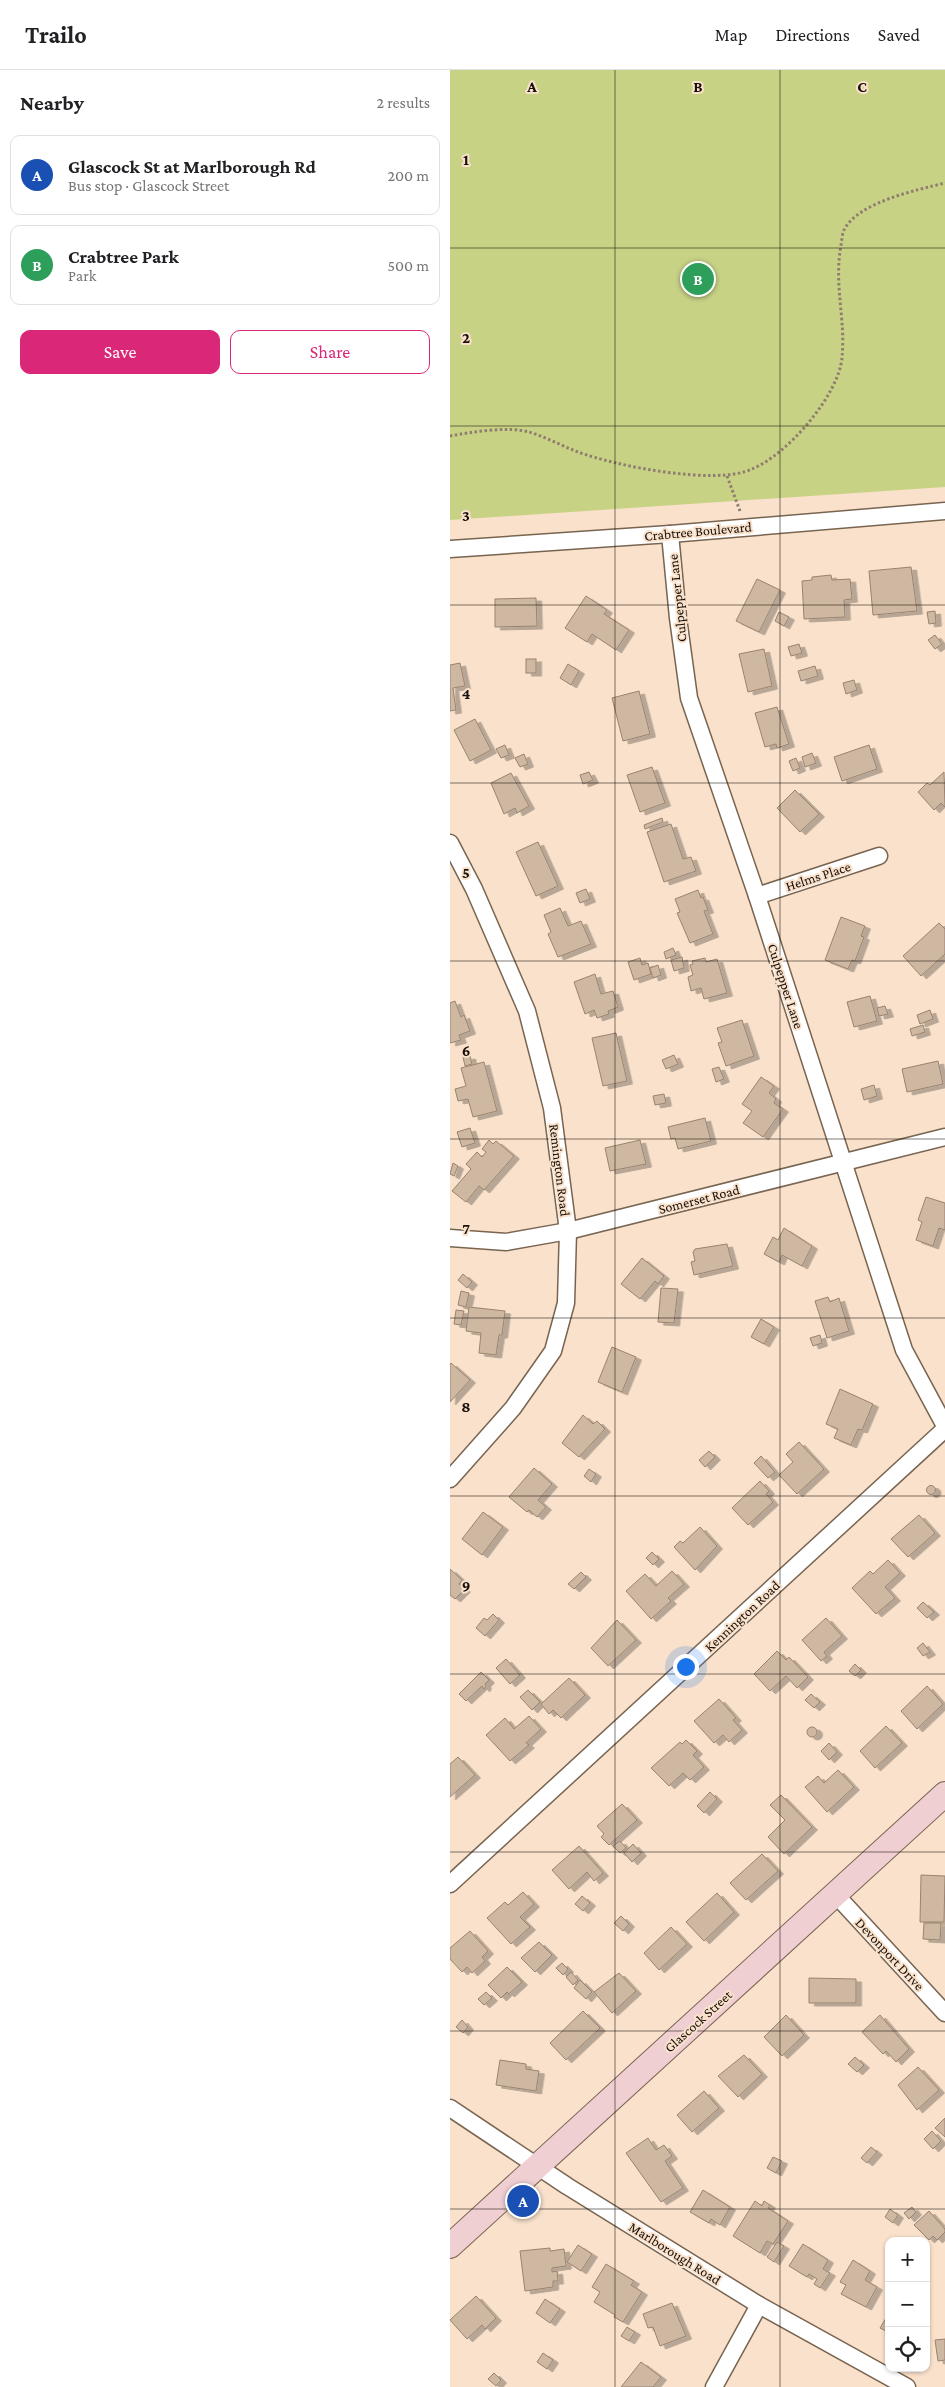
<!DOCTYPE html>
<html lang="en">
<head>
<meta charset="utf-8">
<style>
  body { margin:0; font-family:"Crimson Pro",serif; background:#f2f2f2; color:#202124 }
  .controls { position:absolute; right:15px; bottom:15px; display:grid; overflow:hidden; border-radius:10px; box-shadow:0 1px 4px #0004 }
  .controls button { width:45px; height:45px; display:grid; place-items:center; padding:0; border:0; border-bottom:1px solid #e0e0e0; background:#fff; color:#202124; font:25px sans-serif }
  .you { position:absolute; left:235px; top:1596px; width:18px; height:18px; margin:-12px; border:4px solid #fff; border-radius:50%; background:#1a73e8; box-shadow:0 0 0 8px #1a73e833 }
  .badge { display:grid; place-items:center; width:32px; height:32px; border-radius:50%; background:#db2777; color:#fff; font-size:16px; font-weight:700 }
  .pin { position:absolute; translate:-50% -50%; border:2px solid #fff; box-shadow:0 1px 5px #0006 }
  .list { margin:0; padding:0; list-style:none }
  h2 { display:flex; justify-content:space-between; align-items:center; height:65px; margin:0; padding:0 20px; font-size:21px }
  h2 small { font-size:16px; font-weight:400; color:#757577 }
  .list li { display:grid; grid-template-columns:32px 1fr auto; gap:15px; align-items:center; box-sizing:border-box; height:80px; margin:0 10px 10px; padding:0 10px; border:1px solid #e0e0e0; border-radius:10px }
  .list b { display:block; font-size:19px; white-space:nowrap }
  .list p { margin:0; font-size:16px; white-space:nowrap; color:#757577 }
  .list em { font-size:16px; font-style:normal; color:#757577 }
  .actions { display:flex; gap:10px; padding:15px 20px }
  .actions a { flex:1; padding:11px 0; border:1px solid #db2777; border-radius:10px; text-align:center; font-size:18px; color:#db2777 }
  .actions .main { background:#db2777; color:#fff }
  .icon { flex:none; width:28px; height:28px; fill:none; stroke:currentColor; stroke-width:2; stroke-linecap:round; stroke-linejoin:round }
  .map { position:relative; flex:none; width:495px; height:2317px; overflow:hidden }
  header { display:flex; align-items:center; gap:30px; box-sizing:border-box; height:70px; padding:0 25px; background:#fff; border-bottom:1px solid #e0e0e0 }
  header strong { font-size:24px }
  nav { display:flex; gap:28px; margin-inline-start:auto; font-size:18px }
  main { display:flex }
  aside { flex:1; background:#fff }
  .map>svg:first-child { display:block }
  .green { fill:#c8d285 }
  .building { fill:#cfb8a2; stroke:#99836f; filter:url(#shadow) }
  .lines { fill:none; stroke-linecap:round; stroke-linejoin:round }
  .street-casing { stroke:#786450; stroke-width:19 }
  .secondary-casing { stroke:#786450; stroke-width:26 }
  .path { stroke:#8f7e6f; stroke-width:3; stroke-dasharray:2.5 2.5; stroke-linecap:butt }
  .street { stroke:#fff; stroke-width:16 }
  .secondary { stroke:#f0cfd3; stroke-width:24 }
  .grid { fill:none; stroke:#160e07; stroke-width:1; stroke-opacity:0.55 }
  .labels { text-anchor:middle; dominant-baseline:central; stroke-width:4; stroke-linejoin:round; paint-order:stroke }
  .street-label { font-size:14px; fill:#160e07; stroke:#f9e1cb }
  .grid-label { font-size:16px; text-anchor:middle; font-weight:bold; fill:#160e07; stroke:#f9e1cb; stroke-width:4; stroke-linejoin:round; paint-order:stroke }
</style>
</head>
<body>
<header>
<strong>Trailo</strong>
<nav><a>Map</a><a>Directions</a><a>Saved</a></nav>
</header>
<main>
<aside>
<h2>Nearby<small>2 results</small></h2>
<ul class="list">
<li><span class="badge" style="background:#1a4fb4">A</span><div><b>Glascock St at Marlborough Rd</b><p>Bus stop · Glascock Street</p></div><em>200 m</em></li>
<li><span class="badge" style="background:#2e9e5b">B</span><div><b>Crabtree Park</b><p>Park</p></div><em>500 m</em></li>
</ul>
<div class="actions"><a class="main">Save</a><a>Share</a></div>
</aside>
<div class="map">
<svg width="495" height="2317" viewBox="0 0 495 2317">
  <defs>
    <filter id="shadow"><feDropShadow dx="5.5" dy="3" stdDeviation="0" flood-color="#0004"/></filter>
  </defs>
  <rect width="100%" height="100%" fill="#f9e1cb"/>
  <!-- green -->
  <polygon class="green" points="0,0 495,0 495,417 0,450"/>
  <!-- building -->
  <g class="building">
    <polygon points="461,497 467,541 423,545 419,501"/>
    <polygon points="381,505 382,510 400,509 402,529 394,530 395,547 354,549 352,511 362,510 362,507"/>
    <polygon points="307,509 330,520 309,562 286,551"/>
    <polygon points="136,526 157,540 154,544 179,560 166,580 142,564 137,572 115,558"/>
    <polygon points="86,528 87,556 45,557 45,529"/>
    <polygon points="485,541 486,553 479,554 477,542"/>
    <polygon points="329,542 339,547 334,556 325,551"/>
    <polygon points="485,565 492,574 485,579 478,570"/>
    <polygon points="349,574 352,583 341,586 338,577"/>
    <polygon points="314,579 322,616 298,622 289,584"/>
    <rect x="76" y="589" width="10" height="14"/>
    <polygon points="10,593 15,616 3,618 6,640 0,641 0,595"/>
    <polygon points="118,594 129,601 121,615 110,608"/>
    <polygon points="365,596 368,606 351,611 348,601"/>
    <polygon points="404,610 407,620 396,624 393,613"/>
    <polygon points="189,621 200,664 173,671 162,628"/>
    <polygon points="327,637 339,674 327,678 326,674 315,677 305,643"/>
    <polygon points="25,649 41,680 20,691 4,660"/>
    <polygon points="55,675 59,685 51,688 46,679"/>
    <polygon points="419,675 427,699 392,711 384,687"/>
    <polygon points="362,683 366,693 355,697 352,687"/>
    <polygon points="74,684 78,694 70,697 65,688"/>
    <polygon points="346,688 350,698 343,701 339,691"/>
    <polygon points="202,697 215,733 190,742 177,705"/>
    <polygon points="139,702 143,710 133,714 130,705"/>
    <polygon points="494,702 495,737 491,733 484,740 468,722 477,713 480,715"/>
    <polygon points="61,703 79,736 67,743 65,738 54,744 41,713"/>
    <polygon points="345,720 369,744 350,762 327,738"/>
    <polygon points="212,748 213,752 195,759 194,755"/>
    <polygon points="221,754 233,789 241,787 246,801 214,812 197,762"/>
    <polygon points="88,772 108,816 86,826 66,782"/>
    <polygon points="136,819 140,829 130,833 126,823"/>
    <polygon points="248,820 251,828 253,827 258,840 254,841 263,864 240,873 227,843 230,842 225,829"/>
    <polygon points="110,838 118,856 131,851 141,874 108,887 98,864 101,862 94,845"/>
    <polygon points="391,847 415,856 411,866 414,867 405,891 402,890 398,899 375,890"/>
    <polygon points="489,853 495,859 495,884 471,906 453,886"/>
    <polygon points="223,878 226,885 216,889 214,882"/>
    <polygon points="232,887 234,898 224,901 221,890"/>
    <polygon points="190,888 192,895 198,893 201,904 184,910 178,892"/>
    <polygon points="255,888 256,892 267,889 277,923 254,929 251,918 241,921 238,907 243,905 240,895 243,894 242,891"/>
    <polygon points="208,895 211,905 203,908 200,898"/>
    <polygon points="145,904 151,924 163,921 168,937 158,941 159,944 147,948 144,940 135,944 124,912"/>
    <polygon points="420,926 427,951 404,957 397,932"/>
    <polygon points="5,931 11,947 14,945 20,961 9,965 11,970 0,973 0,933"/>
    <polygon points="435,936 438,944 429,946 427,938"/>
    <polygon points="480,940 483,949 470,954 467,945"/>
    <polygon points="292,950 304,986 276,996 268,973 272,972 267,958"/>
    <polygon points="473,955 475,962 462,966 460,959"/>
    <polygon points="166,963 177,1011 153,1016 142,968"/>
    <polygon points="224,985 228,994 216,999 212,990"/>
    <polygon points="20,986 22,994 15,996 13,987"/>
    <polygon points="488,991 493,1014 457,1022 452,999"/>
    <polygon points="34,992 47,1041 23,1047 18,1029 8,1031 5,1019 16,1016 11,998"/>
    <polygon points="269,997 274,1009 266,1012 262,999"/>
    <polygon points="311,1007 324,1016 319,1023 326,1029 324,1033 333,1039 313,1067 293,1053 302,1041 292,1034"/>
    <polygon points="424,1015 427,1026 414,1030 411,1019"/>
    <polygon points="214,1024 216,1033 205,1035 203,1026"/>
    <polygon points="255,1048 261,1071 228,1079 225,1068 221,1069 218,1057"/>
    <polygon points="20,1058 25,1073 12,1077 7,1062"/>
    <polygon points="39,1070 43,1074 46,1071 64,1086 34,1120 29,1116 16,1132 2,1121 21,1099 16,1094 27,1082 32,1087 36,1082 32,1079"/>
    <polygon points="190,1070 196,1094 160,1101 155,1078"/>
    <polygon points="3,1093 8,1096 4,1106 0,1104"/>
    <polygon points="476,1127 495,1133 495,1160 489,1158 483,1176 466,1170 472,1152 468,1150"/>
    <polygon points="334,1158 362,1176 352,1196 332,1185 329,1192 314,1184 323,1167 328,1170"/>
    <polygon points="277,1174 283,1196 244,1205 241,1192 245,1191 243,1182 245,1179"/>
    <polygon points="192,1188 214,1206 208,1214 205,1211 190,1229 171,1214"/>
    <polygon points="13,1204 22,1212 17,1218 8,1210"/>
    <polygon points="211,1218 228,1219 224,1253 208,1252"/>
    <polygon points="11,1221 19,1223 16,1237 8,1235"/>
    <polygon points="378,1227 380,1232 389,1228 399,1261 377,1268 365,1231"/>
    <polygon points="19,1237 55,1241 52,1265 49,1265 46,1285 29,1283 31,1263 16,1261"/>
    <polygon points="6,1240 14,1241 11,1255 4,1254"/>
    <polygon points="311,1249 324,1257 314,1274 301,1267"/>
    <polygon points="370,1265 372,1273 363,1276 360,1268"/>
    <polygon points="162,1277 186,1287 172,1322 148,1312"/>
    <polygon points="1,1293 20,1310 0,1332 0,1294"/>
    <polygon points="390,1319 423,1334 412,1360 408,1359 401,1375 384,1368 388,1359 376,1354"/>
    <polygon points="133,1345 143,1354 147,1351 155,1359 129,1387 112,1373"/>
    <polygon points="349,1372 374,1399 347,1424 329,1405 343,1392 336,1384"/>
    <polygon points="259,1381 265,1387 255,1397 249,1390"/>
    <polygon points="311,1386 325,1402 318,1408 304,1393"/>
    <polygon points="84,1398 102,1414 88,1430 96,1437 87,1447 79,1440 77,1442 59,1427"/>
    <polygon points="139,1399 146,1404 141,1412 134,1406"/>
    <polygon points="310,1411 319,1421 316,1424 323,1432 298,1455 282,1438"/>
    <circle cx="481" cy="1420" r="4.5"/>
    <polygon points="33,1442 53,1457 32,1485 12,1469"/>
    <polygon points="469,1445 485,1463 458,1487 441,1469"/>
    <polygon points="250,1457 267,1476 245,1500 224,1477 230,1471 233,1473"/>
    <polygon points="202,1482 209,1489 203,1495 196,1488"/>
    <polygon points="438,1490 450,1503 435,1517 445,1528 426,1544 402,1518 420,1501 423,1504"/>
    <polygon points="0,1499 12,1510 9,1514 15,1519 5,1529 0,1525"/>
    <polygon points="222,1501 234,1514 218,1528 221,1531 201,1549 176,1521 195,1504 206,1516"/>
    <polygon points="131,1502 136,1507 124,1519 118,1514"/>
    <polygon points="473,1532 484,1542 477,1548 467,1538"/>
    <polygon points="43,1544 49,1550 35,1566 26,1558 34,1548 37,1550"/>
    <polygon points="376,1548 392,1566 374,1582 377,1586 371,1591 352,1570"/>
    <polygon points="167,1550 186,1570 158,1596 141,1578"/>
    <polygon points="473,1573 480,1582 473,1586 467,1578"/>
    <polygon points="327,1581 336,1590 339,1587 358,1607 347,1618 336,1606 320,1621 304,1604"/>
    <polygon points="56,1589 70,1605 60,1614 46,1598"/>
    <polygon points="405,1594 411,1600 405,1606 399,1601"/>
    <polygon points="31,1602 39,1610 35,1614 36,1616 34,1619 32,1616 16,1631 9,1624"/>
    <polygon points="119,1608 135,1625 111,1648 103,1640 99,1644 91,1634"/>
    <polygon points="477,1616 493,1634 467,1659 451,1641"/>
    <polygon points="78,1620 90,1632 82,1640 70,1627"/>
    <polygon points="361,1624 370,1632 364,1638 355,1630"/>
    <polygon points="269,1629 286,1648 283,1650 292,1660 279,1672 273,1665 264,1673 244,1651"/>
    <polygon points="79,1646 91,1659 76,1673 79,1675 60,1691 36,1665 55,1648 64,1659"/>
    <polygon points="436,1656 452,1673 425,1698 410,1681"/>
    <circle cx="362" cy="1662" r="5"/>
    <polygon points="236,1670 247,1681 243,1685 254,1697 240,1710 233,1703 219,1716 201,1698 230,1672 232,1674"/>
    <polygon points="379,1673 387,1682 379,1690 371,1681"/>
    <polygon points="8,1687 25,1705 0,1727 0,1694"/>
    <polygon points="388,1700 404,1717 377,1742 355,1717 368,1706 374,1713"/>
    <polygon points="260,1722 267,1729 254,1743 247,1736"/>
    <polygon points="331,1725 362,1757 334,1784 318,1767 335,1750 320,1735"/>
    <polygon points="172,1734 187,1750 159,1775 151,1767 154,1764 147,1756"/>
    <polygon points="170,1771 176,1778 170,1783 163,1776"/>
    <polygon points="183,1774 191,1783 182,1792 174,1783"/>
    <polygon points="129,1776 153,1803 144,1811 137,1802 119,1819 102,1800"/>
    <polygon points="312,1784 328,1801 296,1830 280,1813"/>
    <polygon points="471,1805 495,1806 494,1852 470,1852"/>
    <polygon points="73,1822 84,1834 70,1847 80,1857 61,1874 37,1848 55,1832 58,1835"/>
    <polygon points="267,1823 284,1842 254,1871 236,1852"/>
    <polygon points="132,1826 140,1833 133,1841 125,1834"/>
    <polygon points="171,1846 179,1854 173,1861 164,1853"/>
    <polygon points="474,1853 491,1853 490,1870 473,1869"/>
    <polygon points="221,1857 237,1874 209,1900 194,1883"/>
    <polygon points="20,1861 38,1881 32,1887 35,1891 22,1903 17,1897 12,1902 0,1889 0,1878"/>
    <polygon points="89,1872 102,1885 85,1902 71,1888"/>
    <polygon points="112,1893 118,1899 113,1905 106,1898"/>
    <polygon points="57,1897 72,1912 59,1924 57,1922 51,1928 38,1915"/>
    <polygon points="121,1902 128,1910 123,1915 116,1907"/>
    <polygon points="169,1903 186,1921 162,1943 144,1922"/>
    <polygon points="359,1908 406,1909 406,1933 359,1933"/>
    <polygon points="130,1910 142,1922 136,1929 124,1918"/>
    <polygon points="36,1922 42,1928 34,1935 28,1929"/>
    <polygon points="133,1941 150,1958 116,1990 100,1973"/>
    <polygon points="336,1945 354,1965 332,1986 314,1967"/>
    <polygon points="430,1945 459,1979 446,1992 436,1981 433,1984 412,1962"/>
    <polygon points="12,1950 18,1957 13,1963 6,1957"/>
    <polygon points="294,1985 312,2004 288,2027 268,2006"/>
    <polygon points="405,1987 414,1995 407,2002 398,1994"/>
    <polygon points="50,1990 76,1994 76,1999 89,2001 86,2021 46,2015"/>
    <polygon points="468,1997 489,2020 467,2040 448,2015"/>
    <polygon points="254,2021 269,2038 242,2062 227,2045"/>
    <polygon points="495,2048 495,2067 485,2058"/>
    <polygon points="482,2061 491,2071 483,2079 474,2069"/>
    <polygon points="198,2068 206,2080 214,2075 222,2086 215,2091 233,2118 211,2132 176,2083"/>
    <polygon points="421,2077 427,2082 417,2093 411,2088"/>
    <polygon points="323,2087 332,2091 326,2103 317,2098"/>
    <polygon points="253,2120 280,2137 270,2155 261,2149 259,2153 240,2142"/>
    <polygon points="305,2131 312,2136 314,2131 320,2135 318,2138 338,2151 323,2174 317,2171 310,2183 283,2166"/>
    <polygon points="462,2137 466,2142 459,2149 454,2143"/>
    <polygon points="440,2139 448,2145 443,2153 435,2147"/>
    <polygon points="479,2141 495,2159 495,2162 487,2170 483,2166 479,2170 464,2155"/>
    <polygon points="327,2172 334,2176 324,2192 317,2187"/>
    <polygon points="353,2174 378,2190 373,2199 380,2203 370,2218 364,2214 367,2209 359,2204 357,2207 339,2196"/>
    <polygon points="128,2175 142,2184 131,2201 117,2192"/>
    <polygon points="100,2178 100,2181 114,2179 116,2196 102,2198 102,2202 107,2201 108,2211 103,2211 103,2217 75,2221 70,2181"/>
    <polygon points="403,2190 420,2201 415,2210 427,2217 416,2237 391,2224 396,2215 390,2212"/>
    <polygon points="156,2194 184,2211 181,2215 192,2222 173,2252 164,2247 165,2245 144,2232 150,2222 142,2217"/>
    <polygon points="26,2226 46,2248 35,2259 32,2255 17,2269 0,2250"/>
    <polygon points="95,2229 110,2239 100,2253 86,2243"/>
    <polygon points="222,2233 236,2266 210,2276 203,2257 198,2258 193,2244"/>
    <polygon points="439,2243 439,2260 438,2262 430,2258"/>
    <polygon points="177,2257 185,2262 179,2271 171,2266"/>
    <polygon points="495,2269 495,2290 488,2291 485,2270"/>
    <polygon points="93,2283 103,2290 97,2299 87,2292"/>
    <polygon points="191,2292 211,2307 203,2317 171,2317"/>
    <polygon points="44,2303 51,2310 46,2316 38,2309"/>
  </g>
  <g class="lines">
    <defs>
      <g id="street">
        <polyline points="220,464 228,548 239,628 307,826 454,1280 495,1356"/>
        <polyline points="0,479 220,464 495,441"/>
        <polyline points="0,773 24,819 77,941 102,1038 118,1161 116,1233 103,1281 63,1338 0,1409"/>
        <polyline points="307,826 429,786"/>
        <polyline points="0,1168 56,1172 118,1161 495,1067"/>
        <polyline points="0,1814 495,1359"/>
        <polyline points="386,1825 495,1943"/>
        <polyline points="0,2038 117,2116 309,2235 457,2317"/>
        <polyline points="264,2317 309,2235"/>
      </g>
      <polyline id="secondary" points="0,2176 495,1724"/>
    </defs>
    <!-- street casing -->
    <use href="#street" class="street-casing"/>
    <!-- secondary casing -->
    <use href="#secondary" class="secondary-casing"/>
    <!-- path -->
    <g class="path">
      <path d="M0,366c21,-4 59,-10 79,-4 17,5 33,14 49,20 38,14 138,34 174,17 36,-15 86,-73 90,-111 1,-11 1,-24 0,-35 -2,-27 -6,-51 -1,-78 1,-5 1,-11 3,-15 14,-28 73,-40 101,-47"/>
      <polyline points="277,406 290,441"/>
    </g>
    <!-- street -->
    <use href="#street" class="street"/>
    <!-- secondary -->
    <use href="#secondary" class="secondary"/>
  </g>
  <!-- grid -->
  <path class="grid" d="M165,0v2317M330,0v2317M0,178h495M0,356h495M0,535h495M0,713h495M0,891h495M0,1069h495M0,1248h495M0,1426h495M0,1604h495M0,1782h495M0,1961h495M0,2139h495"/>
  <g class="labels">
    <!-- street labels -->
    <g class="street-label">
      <text transform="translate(248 461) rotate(-5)">Crabtree Boulevard</text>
      <text transform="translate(227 528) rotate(-96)">Culpepper Lane</text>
      <text transform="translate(368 806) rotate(-18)">Helms Place</text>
      <text transform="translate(336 916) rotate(72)">Culpepper Lane</text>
      <text transform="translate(110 1100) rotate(83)">Remington Road</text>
      <text transform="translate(249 1129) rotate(-14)">Somerset Road</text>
      <text transform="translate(292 1546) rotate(-43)">Kennington Road</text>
      <text transform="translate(440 1884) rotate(47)">Devonport Drive</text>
      <text transform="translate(248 1951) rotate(-42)">Glascock Street</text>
      <text transform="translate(225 2183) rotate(32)">Marlborough Road</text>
    </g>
  </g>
  <g class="grid-label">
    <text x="82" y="22">A</text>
    <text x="248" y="22">B</text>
    <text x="412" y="22">C</text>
    <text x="16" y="95">1</text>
    <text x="16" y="273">2</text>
    <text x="16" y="451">3</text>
    <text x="16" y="629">4</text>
    <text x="16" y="808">5</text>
    <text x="16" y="986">6</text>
    <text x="16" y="1164">7</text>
    <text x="16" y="1342">8</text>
    <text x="16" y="1521">9</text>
  </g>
</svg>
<div class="controls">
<button>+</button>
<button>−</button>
<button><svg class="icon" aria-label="locate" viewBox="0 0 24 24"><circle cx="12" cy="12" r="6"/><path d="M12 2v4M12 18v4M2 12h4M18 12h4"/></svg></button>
</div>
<div class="you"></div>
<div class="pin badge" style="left:73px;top:2131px;background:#1a4fb4">A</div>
<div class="pin badge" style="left:248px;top:209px;background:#2e9e5b">B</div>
</div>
</main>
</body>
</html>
